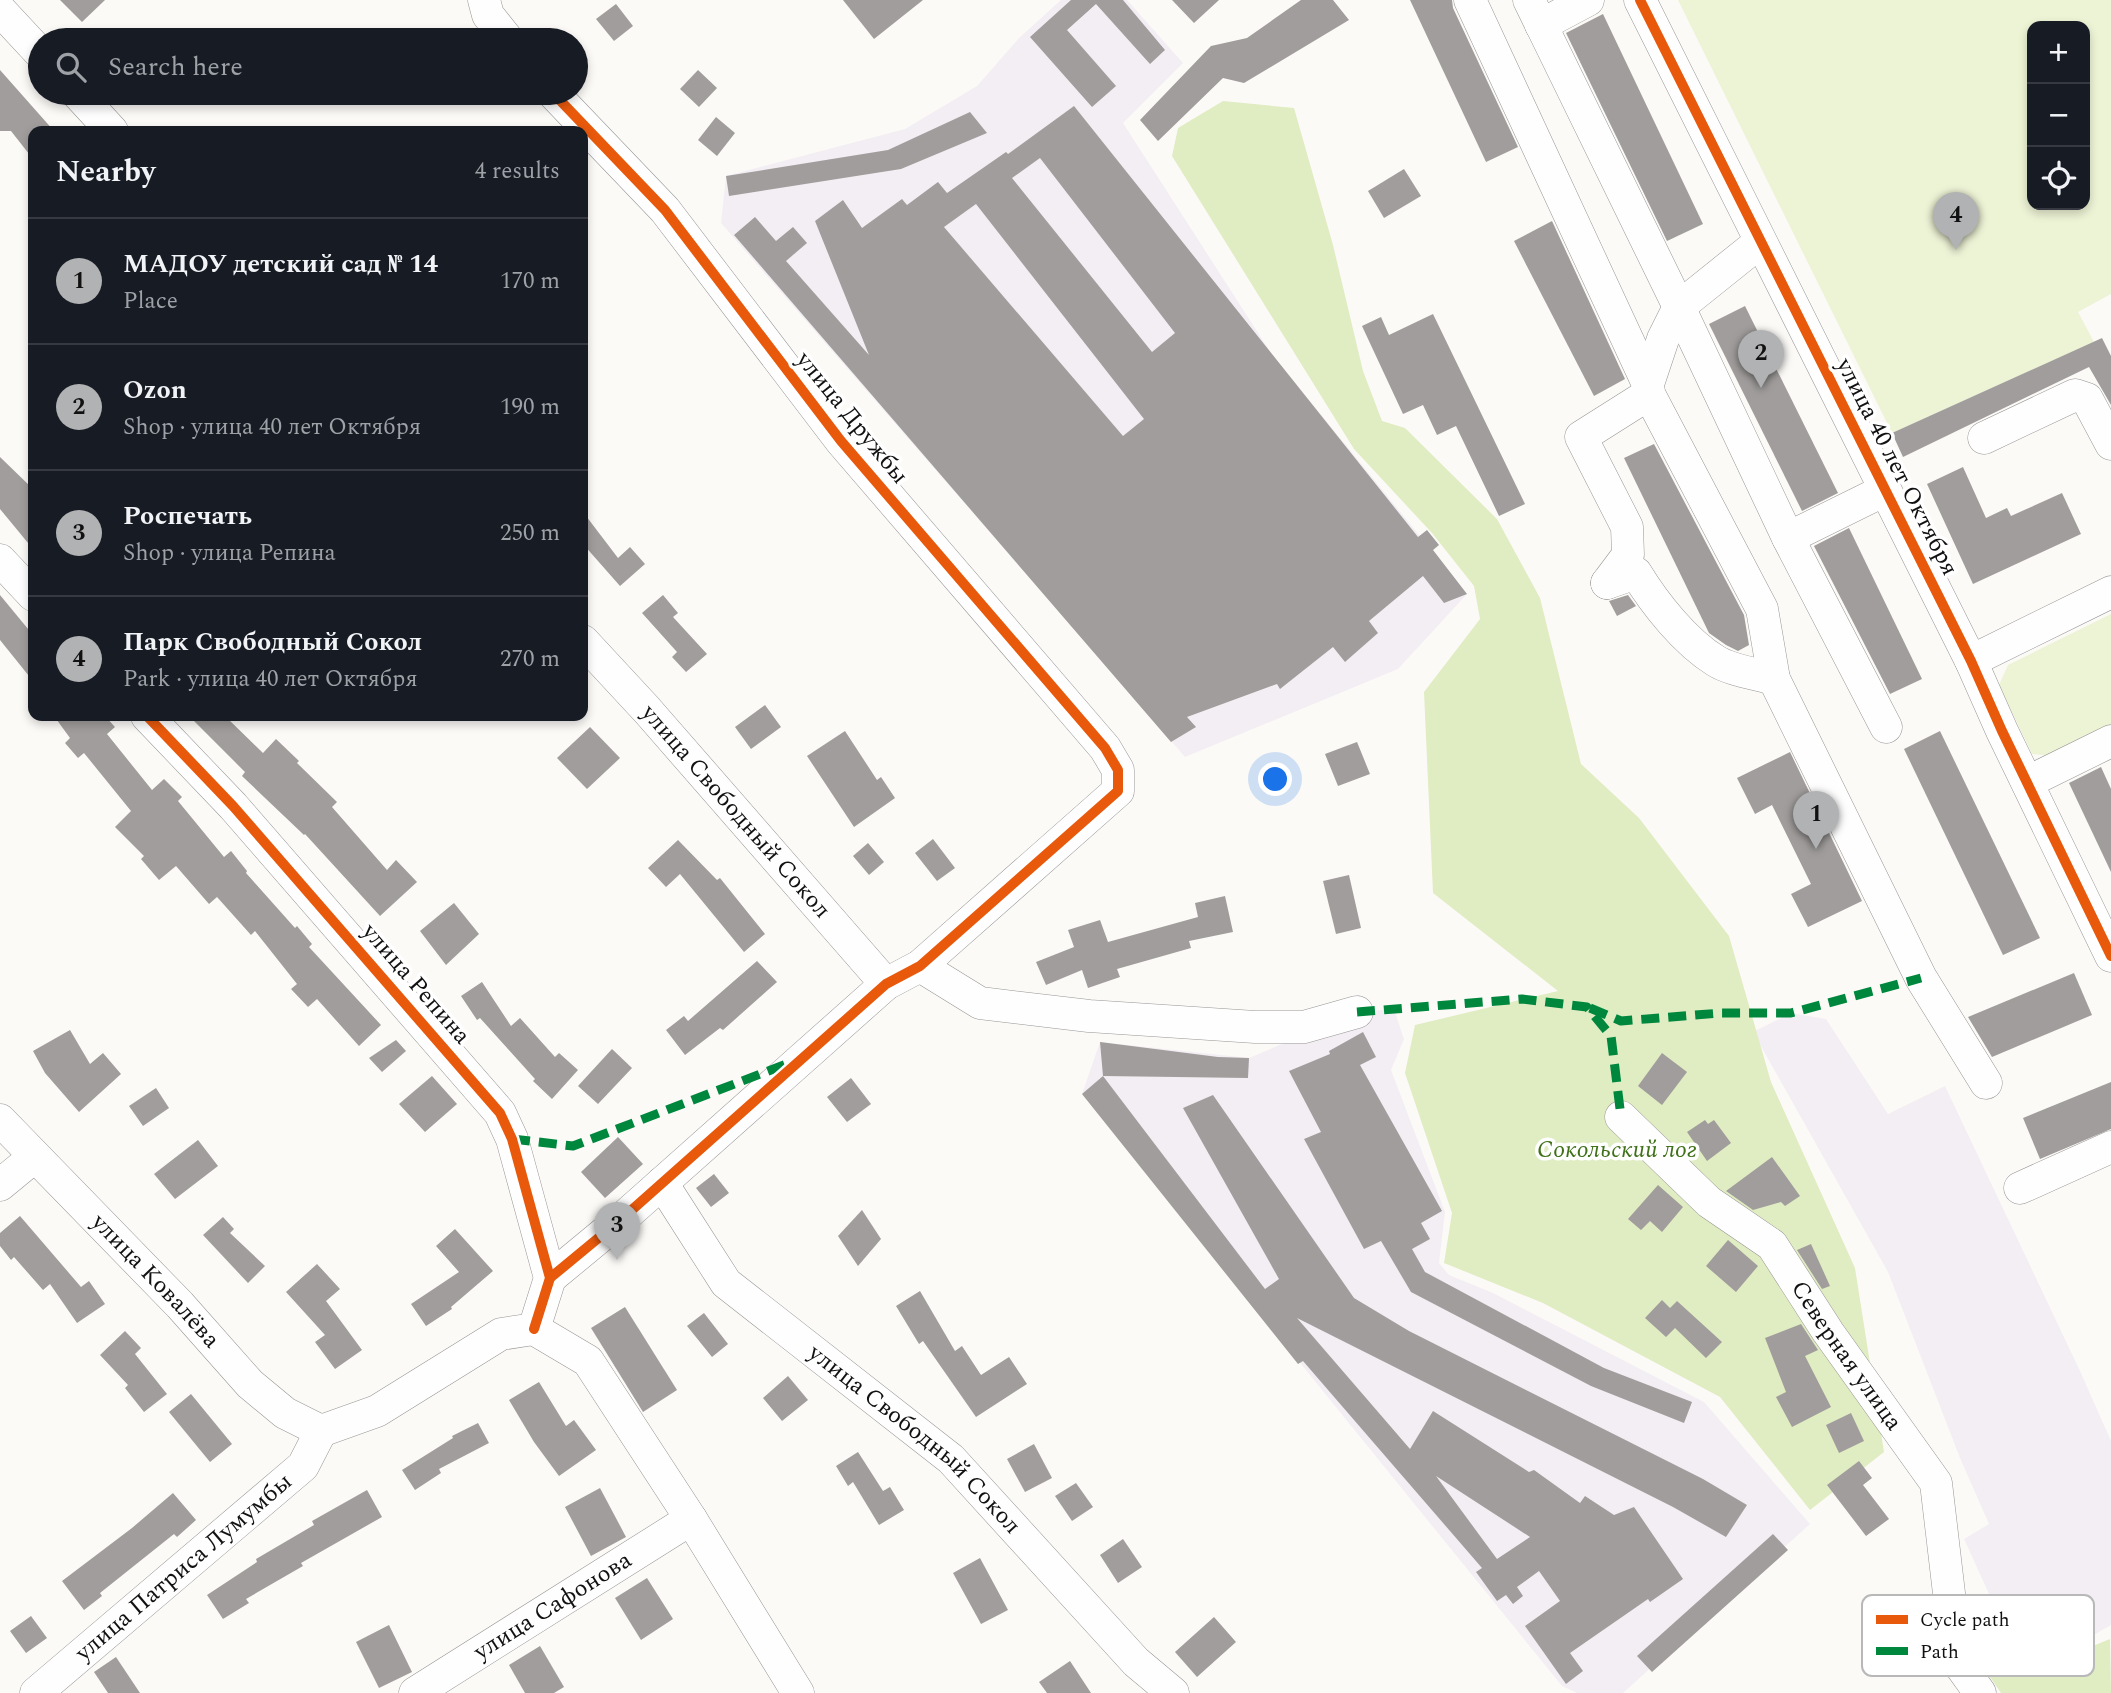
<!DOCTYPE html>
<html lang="en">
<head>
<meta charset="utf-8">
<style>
  body { margin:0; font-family:Spectral,serif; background:#242831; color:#f1f3f6 }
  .controls { position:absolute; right:21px; top:21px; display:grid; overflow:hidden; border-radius:14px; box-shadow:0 4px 10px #0003 }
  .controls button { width:63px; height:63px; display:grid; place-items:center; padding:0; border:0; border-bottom:2px solid #363941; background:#171b24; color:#f1f3f6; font:35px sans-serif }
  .you { position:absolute; left:1276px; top:780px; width:24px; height:24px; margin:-18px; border:5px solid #fff; border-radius:50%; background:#1a73e8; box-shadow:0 0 0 10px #1a73e833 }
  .badge { display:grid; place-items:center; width:46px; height:46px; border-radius:50%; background:#b1b2b3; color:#111; font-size:23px; font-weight:700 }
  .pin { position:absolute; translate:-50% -58px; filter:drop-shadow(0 2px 4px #0008) }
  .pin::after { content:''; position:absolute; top:37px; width:24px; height:21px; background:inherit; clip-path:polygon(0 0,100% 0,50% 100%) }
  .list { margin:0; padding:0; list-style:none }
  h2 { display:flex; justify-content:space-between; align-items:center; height:91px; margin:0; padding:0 28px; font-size:30px }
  h2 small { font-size:23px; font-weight:400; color:#9ea1a6 }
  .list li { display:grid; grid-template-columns:46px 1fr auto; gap:21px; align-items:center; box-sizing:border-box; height:126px; padding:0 28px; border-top:2px solid #363941 }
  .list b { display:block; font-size:26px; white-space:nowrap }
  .list p { margin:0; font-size:23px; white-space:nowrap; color:#9ea1a6 }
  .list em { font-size:23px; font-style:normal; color:#9ea1a6 }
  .icon { flex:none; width:38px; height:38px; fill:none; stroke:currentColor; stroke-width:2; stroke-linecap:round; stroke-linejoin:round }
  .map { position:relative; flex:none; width:2111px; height:1693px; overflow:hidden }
  .search { position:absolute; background:#171b24; box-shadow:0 4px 10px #0003; left:28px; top:28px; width:560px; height:77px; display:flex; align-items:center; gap:18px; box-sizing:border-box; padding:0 24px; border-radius:38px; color:#9ea1a6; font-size:26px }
  .panel { position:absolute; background:#171b24; box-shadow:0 4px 10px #0003; left:28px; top:126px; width:560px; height:595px; border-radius:14px }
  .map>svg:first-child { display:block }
  .industrial { fill:#f3eef3 }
  .green { fill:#edf3d5; fill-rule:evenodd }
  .forest { fill:#e0ecc2 }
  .building { fill:#a09d9c; fill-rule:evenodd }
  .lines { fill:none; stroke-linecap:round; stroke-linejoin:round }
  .minor-casing { stroke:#979695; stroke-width:33 }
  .minor { stroke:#fffefe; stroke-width:32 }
  .quiet { stroke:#00873e; stroke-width:9; stroke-dasharray:18 9; stroke-linecap:butt }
  .cycleway-casing { stroke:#fff; stroke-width:15 }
  .cycleway { stroke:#e8590c; stroke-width:10 }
  .labels { text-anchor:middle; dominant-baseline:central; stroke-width:7; stroke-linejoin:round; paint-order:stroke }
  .street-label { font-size:24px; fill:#111; stroke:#fff }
  .park-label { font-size:24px; font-style:italic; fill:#407019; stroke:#fff }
  .key { fill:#fff; stroke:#b8b8b8; stroke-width:2 }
  .key-label { font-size:19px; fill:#111 }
</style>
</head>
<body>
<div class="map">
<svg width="2111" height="1693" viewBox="0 0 2111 1693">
  <rect width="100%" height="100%" fill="#fcfaf7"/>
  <!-- industrial -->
  <g class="industrial">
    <polygon points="1061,0 1127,0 1183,63 1123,123 1271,353 1467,594 1398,669 1185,757 721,223 726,176 905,129 977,86 1019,38"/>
    <polygon points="1394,1009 1404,1039 1391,1070 1445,1212 1439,1263 1449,1275 1493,1293 1704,1402 1810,1524 1623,1693 1577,1693 1562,1686 1082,1094 1100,1042 1249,1058 1357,1012"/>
    <polygon points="1791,1013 1826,1019 1888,1114 1945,1086 2080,1371 2111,1441 2111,1625 2075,1646 2052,1602 2005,1629 1964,1539 1989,1524 1960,1458 1888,1272 1753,1032"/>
  </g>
  <!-- green -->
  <g class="green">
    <path d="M1678,0h433v294l-33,18 16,30 -202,91zM2032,26h53v179h-53z"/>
    <polygon points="2111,614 2111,728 2054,756 2032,754 1999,685 2008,665"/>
  </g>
  <!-- forest -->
  <g class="forest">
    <polygon points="1223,101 1294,108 1333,245 1363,371 1382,421 1405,428 1497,519 1540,598 1581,764 1639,818 1729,936 1771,1082 1855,1268 1884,1452 1810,1510 1720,1397 1543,1303 1444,1263 1452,1213 1405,1073 1415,1025 1558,991 1433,893 1424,692 1480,619 1474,586 1432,533 1354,449 1172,156 1178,128"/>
    <polygon points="2051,1618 2073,1654 2110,1639 2111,1693 2001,1693 1988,1674 1985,1642"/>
  </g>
  <!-- building -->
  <g class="building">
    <polygon points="60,0 105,0 82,22"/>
    <polygon points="843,0 923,0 874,39"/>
    <polygon points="1071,0 1123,0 1165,50 1150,64 1096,4 1067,30 1116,86 1092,107 1030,37"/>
    <polygon points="1172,0 1219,0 1194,23"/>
    <polygon points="1301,0 1333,0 1349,20 1244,83 1223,78 1158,141 1140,120 1211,46 1247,38"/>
    <polygon points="1410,0 1452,0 1453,8 1518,147 1486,162"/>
    <polygon points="616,4 633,26 614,41 596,19"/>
    <polygon points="1603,14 1703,224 1667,241 1566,33"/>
    <polygon points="0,70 54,131 33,131 33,159 11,131 0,131"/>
    <polygon points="698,70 717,88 699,107 680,89"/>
    <path d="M1074,106l344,431 9,-7 12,15 -6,5 34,44 -23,9 -21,-27 -54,45 9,12 -33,29 -12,-15 -53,42 -3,-5 -90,33 9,10 -25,15 -437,-507 21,-18 21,24 17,-14 14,16 -21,18 83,94 -54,-134 28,-21 19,28 40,-29 5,6 31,-23 9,11 59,-41 2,2zM1040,158l135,175 -23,19 -140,-174zM976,204l168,215 -21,17 -179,-209z"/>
    <polygon points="970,112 987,133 901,169 729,196 726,176 888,150"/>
    <polygon points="716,117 735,133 717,156 698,140"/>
    <polygon points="1404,169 1421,196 1384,218 1368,191"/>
    <polygon points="1552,221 1625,379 1594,396 1514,241"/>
    <polygon points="1745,306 1838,493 1802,511 1709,324"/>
    <polygon points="1433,314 1525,504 1499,516 1456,426 1437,435 1423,405 1403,414 1362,326 1381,317 1389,335"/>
    <polygon points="2102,338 2111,356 2111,405 2089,367 1903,457 1892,433"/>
    <polygon points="1654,444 1744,615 1749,645 1738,651 1726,645 1709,633 1624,458"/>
    <polygon points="0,457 33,489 33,549 0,509"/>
    <polygon points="1963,467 1986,518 2007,508 2011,516 2062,493 2081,534 1973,584 1927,484"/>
    <polygon points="583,512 618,558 630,547 645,564 620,586 583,544"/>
    <polygon points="1849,528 1922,679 1890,694 1814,546"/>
    <polygon points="0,595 33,635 33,681 0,640"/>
    <polygon points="663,595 678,613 673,617 707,654 686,672 672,657 677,652 642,613"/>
    <polygon points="1628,595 1636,606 1617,616 1609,601"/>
    <polygon points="765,705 781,727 751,749 735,727"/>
    <polygon points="54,716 105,716 115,727 107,734 152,790 164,779 182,797 178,801 224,857 231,851 247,871 246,873 295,928 297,926 312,944 309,947 381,1025 359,1046 317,999 308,1007 291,989 297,984 255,931 251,935 217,897 209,904 176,866 159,880 141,859 144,856 115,827 131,811 84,753 78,758 65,743 70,738"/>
    <polygon points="189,716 225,716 263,753 276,739 299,761 297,763 337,802 332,807 387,870 396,860 417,882 380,916 305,834 304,835 242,776 245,772"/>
    <polygon points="590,727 620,758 587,789 557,758"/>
    <polygon points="845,731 877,780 881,777 895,798 854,827 807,756"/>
    <polygon points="1940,731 2040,938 2003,955 1904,749"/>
    <polygon points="1357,742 1370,774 1338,786 1325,754"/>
    <polygon points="1790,752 1862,901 1808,927 1791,894 1811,884 1772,805 1755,814 1737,778"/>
    <polygon points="2101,767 2111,789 2111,872 2069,783"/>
    <polygon points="933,839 955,868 937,881 915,853"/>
    <polygon points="678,840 717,880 720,878 765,934 744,952 680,874 666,887 648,868"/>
    <polygon points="868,843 884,862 869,875 853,856"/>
    <polygon points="1349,875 1361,928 1336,934 1323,881"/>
    <polygon points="1225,896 1233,932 1189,941 1191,948 1117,969 1120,977 1088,988 1082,970 1046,985 1036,962 1074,947 1068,930 1100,920 1108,942 1198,917 1195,903"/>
    <polygon points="454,903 479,934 446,965 420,931"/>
    <polygon points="757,961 777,982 723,1030 720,1028 685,1055 666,1030 684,1016 688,1021"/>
    <polygon points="2074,973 2092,1015 1992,1057 1968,1017"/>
    <polygon points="482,982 511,1026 520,1018 555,1057 559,1053 578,1070 552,1099 533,1081 535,1079 480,1018 477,1020 461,996"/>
    <polygon points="70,1030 90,1064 103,1053 121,1074 79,1112 45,1073 33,1051"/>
    <polygon points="1363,1032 1376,1057 1360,1065 1442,1211 1421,1223 1430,1239 1412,1249 1425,1272 1604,1368 1692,1402 1684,1423 1591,1386 1411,1292 1381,1241 1364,1249 1304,1139 1321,1132 1289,1071 1330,1054 1329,1051"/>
    <polygon points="396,1040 406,1051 382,1072 369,1058"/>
    <polygon points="1100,1042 1218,1057 1249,1058 1248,1078 1103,1076"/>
    <polygon points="612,1049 632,1068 598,1104 578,1086"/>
    <polygon points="1662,1053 1687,1072 1662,1105 1638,1086"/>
    <polygon points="432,1076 457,1104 425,1132 399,1104"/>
    <path d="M1103,1076l162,213 14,-10 -96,-171 30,-13 141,203 55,33 294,148 44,26 -21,32 -53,-30 -376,-189 113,131 23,-38 96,61 5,-2 46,33 5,-7 29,19 20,-8 49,72 -33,23 -2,-3 -78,54 13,18 -17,13 -41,-58 35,-25 -21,-30 -22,16 6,9 -10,8 -7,-9 -9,6 -21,-29 6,-4 -179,-207 -5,3 -216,-270zM1436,1476l94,61 -33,22z"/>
    <polygon points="851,1078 871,1104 847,1122 827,1097"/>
    <polygon points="2111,1082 2111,1129 2040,1159 2023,1118"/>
    <polygon points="156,1088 169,1108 143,1126 129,1106"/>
    <polygon points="1705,1120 1708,1124 1714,1120 1731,1143 1707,1161 1687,1132"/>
    <polygon points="618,1137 643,1164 605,1198 581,1172"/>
    <polygon points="198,1140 218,1166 175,1199 154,1174"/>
    <polygon points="1772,1157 1800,1196 1785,1206 1781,1202 1753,1210 1726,1191"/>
    <polygon points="714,1174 729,1193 711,1207 696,1188"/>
    <polygon points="1658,1185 1683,1207 1662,1232 1650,1221 1641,1230 1628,1219"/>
    <polygon points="862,1210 881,1239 858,1266 838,1236"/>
    <polygon points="20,1216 81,1287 89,1281 105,1304 77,1323 50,1284 43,1290 14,1257 11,1260 0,1246 0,1233"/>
    <polygon points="223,1217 234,1229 230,1233 265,1266 248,1283 203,1235"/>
    <polygon points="455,1229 493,1271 451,1307 452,1309 426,1326 411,1304 459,1272 436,1246"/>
    <polygon points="1728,1240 1758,1266 1736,1292 1706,1266"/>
    <polygon points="1811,1244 1830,1286 1822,1289 1797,1250"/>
    <polygon points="317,1264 340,1289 326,1301 362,1350 335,1369 315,1342 325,1335 286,1292"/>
    <polygon points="920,1291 955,1351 962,1346 981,1375 1009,1357 1027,1384 976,1417 923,1341 919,1344 896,1306"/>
    <polygon points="1662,1300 1670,1308 1677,1301 1722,1342 1706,1358 1675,1328 1666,1337 1645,1318"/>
    <polygon points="625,1307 677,1390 643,1412 591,1328"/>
    <polygon points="704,1313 728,1344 712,1357 687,1326"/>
    <polygon points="1801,1324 1818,1350 1805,1356 1831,1407 1792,1427 1776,1397 1786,1392 1765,1338"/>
    <polygon points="125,1331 141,1348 135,1354 167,1394 144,1412 125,1388 128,1385 100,1355"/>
    <polygon points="788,1376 808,1400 782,1421 763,1398"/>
    <polygon points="539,1382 566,1426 574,1420 596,1450 559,1476 534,1442 509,1400"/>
    <polygon points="191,1394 232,1444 210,1462 169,1412"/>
    <polygon points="1851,1413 1864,1441 1839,1453 1826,1425"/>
    <polygon points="478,1423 489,1443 439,1469 441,1473 415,1490 402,1470 453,1438 452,1436"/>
    <polygon points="1034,1444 1052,1478 1025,1492 1007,1459"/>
    <polygon points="858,1452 883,1491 890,1487 904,1510 879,1525 853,1482 848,1486 836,1466"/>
    <polygon points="1859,1461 1872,1478 1863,1485 1889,1519 1866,1536 1827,1485"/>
    <polygon points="1076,1483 1093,1507 1072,1521 1055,1496"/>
    <polygon points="600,1488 626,1537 591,1556 565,1507"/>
    <polygon points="367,1490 382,1517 301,1563 303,1566 246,1599 249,1603 223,1619 207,1595 257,1562 256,1559 314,1525 312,1521"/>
    <polygon points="173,1493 196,1520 177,1537 174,1534 100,1593 102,1596 84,1610 62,1581 132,1528"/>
    <polygon points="1773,1534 1788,1550 1652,1672 1637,1656"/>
    <polygon points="1123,1539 1142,1567 1118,1583 1100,1555"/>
    <polygon points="980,1558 1008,1610 981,1624 953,1573"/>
    <polygon points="647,1578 673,1619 641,1640 615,1598"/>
    <polygon points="31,1616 47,1638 26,1653 10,1631"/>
    <polygon points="1214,1617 1236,1642 1197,1677 1175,1652"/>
    <polygon points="389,1625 412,1672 379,1688 356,1642"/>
    <polygon points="540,1646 564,1687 554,1693 525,1693 509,1665"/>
    <polygon points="116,1657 140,1693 108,1693 94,1672"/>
    <polygon points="1070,1661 1091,1693 1047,1693 1039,1682"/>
  </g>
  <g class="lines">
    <defs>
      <g id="minor">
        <polyline points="484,0 488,15 508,40"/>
        <polyline points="1470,0 1648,384"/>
        <polyline points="1529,0 1679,307 1788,538 1886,727"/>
        <polyline points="1640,0 1971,661 2002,731 2111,956"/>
        <polyline points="0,10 40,53"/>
        <polyline points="1541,25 1588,0"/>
        <polyline points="77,93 112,131"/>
        <polyline points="1649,394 1762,609 1774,679 1921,978 1986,1083"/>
        <polyline points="1984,438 2075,395 2087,399 2111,444"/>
        <polyline points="1788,538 1885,490"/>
        <polyline points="0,560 33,595"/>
        <polyline points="1607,583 1628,555 1627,527 1581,437 1649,394 1648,384 1663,339 1679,307 1760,242"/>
        <path d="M1607,583l29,-10c19,31 49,69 80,88 14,9 41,13 58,18"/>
        <path id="s1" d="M583,641l64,69 239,274"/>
        <polyline points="1971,661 2111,592"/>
        <polyline points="147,716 233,806 500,1113 512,1139 550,1278 534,1329"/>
        <polyline points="2028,782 2111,741"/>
        <polyline points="920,966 980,1003 1089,1016 1255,1027 1304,1027 1357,1012"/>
        <path id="s2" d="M1621,1117l88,85 63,43 56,87 108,151 21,178 23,32"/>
        <path id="s3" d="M0,1120l180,185 70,79 35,29 36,18"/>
        <path id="s4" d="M662,1183l64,100 225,176 185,203 37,31"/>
        <polyline points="0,1185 34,1157"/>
        <polyline points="2020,1188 2111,1147"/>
        <polyline points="550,1278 625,1216 886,984 920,966 1118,791 1118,770 1105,748 841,441 665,210 553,93"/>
        <polyline points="321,1431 377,1411 501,1334 534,1329 588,1361 691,1519 798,1693"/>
        <path id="s5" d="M36,1693l267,-227 18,-35"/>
        <path id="s6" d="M415,1693l276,-174"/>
      </g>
    </defs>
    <!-- minor casing -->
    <use href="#minor" class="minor-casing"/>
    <!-- minor -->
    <use href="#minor" class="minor"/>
    <!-- quiet -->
    <g class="quiet">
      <polyline points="1590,1008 1621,1021 1721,1013 1791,1013 1921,978"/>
      <polyline points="1357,1012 1522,999 1587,1007 1611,1036 1621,1117"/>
      <polyline points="512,1139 573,1146 789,1063"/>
    </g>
    <defs>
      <g id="cycleway">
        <polyline points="1640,0 1971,661 2002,731 2111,956"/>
        <polyline points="147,716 233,806 500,1113 512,1139 550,1278 534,1329"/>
        <polyline points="550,1278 625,1216 886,984 920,966 1118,791 1118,770 1105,748 841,441 665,210 553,93"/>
      </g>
    </defs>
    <!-- cycleway casing -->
    <use href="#cycleway" class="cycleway-casing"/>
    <!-- cycleway -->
    <use href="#cycleway" class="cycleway"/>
  </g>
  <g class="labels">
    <!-- street labels -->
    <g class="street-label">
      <text transform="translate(852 418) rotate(51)">улица Дружбы</text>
      <text transform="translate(1897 467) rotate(63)">улица 40 лет Октября</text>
      <text stroke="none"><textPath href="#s1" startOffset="229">улица Свободный Сокол</textPath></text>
      <text transform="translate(416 984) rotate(49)">улица Репина</text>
      <text stroke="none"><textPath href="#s3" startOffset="224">улица Ковалёва</textPath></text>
      <text stroke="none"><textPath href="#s2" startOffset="332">Северная улица</textPath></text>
      <text stroke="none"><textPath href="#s4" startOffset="364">улица Свободный Сокол</textPath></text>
      <text stroke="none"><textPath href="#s5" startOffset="194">улица Патриса Лумумбы</textPath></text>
      <text stroke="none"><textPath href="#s6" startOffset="163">улица Сафонова</textPath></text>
    </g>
    <!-- park labels -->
    <g class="park-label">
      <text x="1617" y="1150">Сокольский лог</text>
    </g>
  </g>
  <!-- legend -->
  <rect x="1862" y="1595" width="232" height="81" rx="10" class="key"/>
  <rect x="1876" y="1615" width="32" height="9" fill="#e8590c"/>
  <rect x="1876" y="1647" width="32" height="8" fill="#00873e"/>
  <g class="key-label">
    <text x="1920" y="1626">Cycle path</text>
    <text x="1920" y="1658">Path</text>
  </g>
</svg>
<div class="controls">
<button>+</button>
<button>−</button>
<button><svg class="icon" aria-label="locate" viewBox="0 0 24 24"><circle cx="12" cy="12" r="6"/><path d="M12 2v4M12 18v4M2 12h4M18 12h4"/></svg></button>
</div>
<div class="you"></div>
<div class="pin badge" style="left:1816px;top:849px">1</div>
<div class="pin badge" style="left:1761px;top:388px">2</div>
<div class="pin badge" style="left:617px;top:1260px">3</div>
<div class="pin badge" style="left:1956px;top:250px">4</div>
<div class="search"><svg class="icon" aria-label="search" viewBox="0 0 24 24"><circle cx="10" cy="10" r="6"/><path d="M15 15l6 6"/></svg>Search here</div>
<section class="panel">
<h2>Nearby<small>4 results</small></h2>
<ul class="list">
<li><span class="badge">1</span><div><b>МАДОУ детский сад № 14</b><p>Place</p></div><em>170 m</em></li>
<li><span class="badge">2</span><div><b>Ozon</b><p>Shop · улица 40 лет Октября</p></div><em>190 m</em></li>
<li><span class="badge">3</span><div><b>Роспечать</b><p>Shop · улица Репина</p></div><em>250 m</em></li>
<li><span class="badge">4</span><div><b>Парк Свободный Сокол</b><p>Park · улица 40 лет Октября</p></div><em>270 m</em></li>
</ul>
</section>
</div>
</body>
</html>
